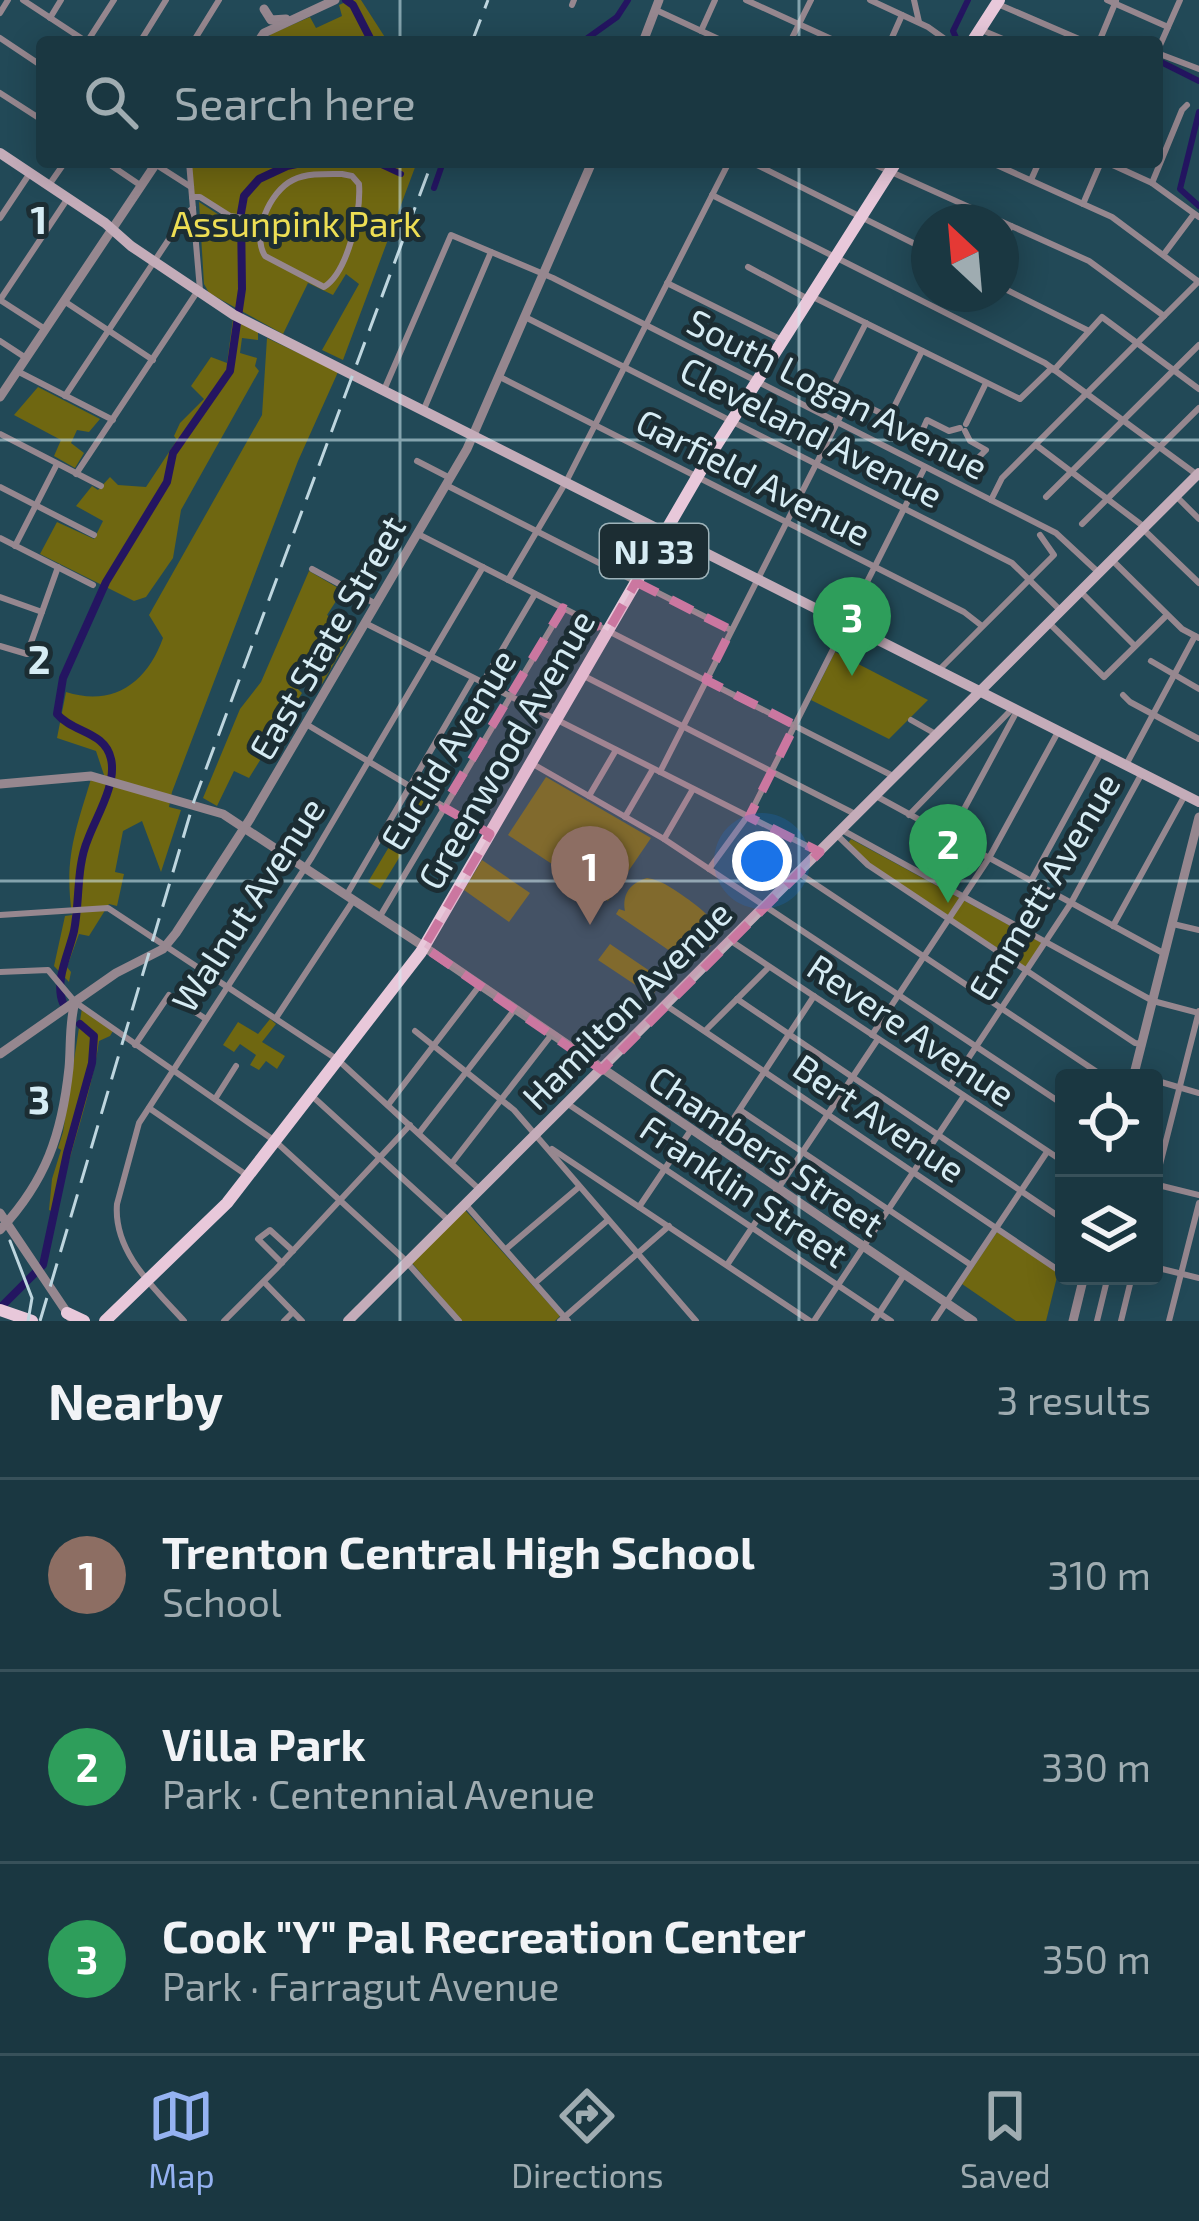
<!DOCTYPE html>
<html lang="en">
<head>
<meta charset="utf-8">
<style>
  body { margin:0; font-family:"Exo 2",sans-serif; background:#233f48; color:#f1f3f6 }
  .controls { position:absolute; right:36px; bottom:36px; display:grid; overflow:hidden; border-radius:12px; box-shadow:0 6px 30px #0003 }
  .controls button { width:108px; height:108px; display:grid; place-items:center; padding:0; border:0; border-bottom:3px solid #38515a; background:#1a3741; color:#f1f3f6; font:60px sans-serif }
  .compass { position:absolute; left:911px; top:204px; width:108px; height:108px; border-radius:50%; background:#1a3741; box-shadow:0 6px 30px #0003; rotate:334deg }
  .you { position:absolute; left:762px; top:861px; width:42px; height:42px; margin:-30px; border:9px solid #fff; border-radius:50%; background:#1a73e8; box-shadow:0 0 0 18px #1a73e833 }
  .badge { display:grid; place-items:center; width:78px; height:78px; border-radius:50%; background:#95b2f1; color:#fff; font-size:39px; font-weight:700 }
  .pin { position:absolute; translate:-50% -99px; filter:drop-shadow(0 3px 6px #0008) }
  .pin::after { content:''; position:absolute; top:63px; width:42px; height:36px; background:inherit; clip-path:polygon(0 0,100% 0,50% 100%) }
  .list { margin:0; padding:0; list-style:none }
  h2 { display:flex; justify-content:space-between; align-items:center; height:156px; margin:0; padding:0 48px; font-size:51px }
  h2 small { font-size:39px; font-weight:400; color:#9facb1 }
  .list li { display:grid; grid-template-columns:78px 1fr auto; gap:36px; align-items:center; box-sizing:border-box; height:192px; padding:0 48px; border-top:3px solid #38515a }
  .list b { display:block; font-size:45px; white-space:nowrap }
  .list p { margin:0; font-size:39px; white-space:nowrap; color:#9facb1 }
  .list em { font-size:39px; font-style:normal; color:#9facb1 }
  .icon { flex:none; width:66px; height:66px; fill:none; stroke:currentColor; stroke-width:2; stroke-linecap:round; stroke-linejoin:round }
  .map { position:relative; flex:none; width:1199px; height:1321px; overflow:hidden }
  .search { position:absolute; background:#1a3741; box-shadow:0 6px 30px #0003; left:36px; right:36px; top:36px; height:132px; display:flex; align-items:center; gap:30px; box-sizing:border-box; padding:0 42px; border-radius:12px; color:#9facb1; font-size:45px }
  .sheet { height:732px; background:#1a3741 }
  nav { display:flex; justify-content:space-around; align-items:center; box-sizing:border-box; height:168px; border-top:3px solid #38515a; background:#1a3741; font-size:33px; color:#9facb1 }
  nav a { display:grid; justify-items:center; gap:6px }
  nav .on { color:#95b2f1 }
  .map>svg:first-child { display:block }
  .green { fill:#6f6711 }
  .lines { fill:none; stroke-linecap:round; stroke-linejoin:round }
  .canal { stroke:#241561; stroke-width:6 }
  .river { stroke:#241561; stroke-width:8 }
  .minor { stroke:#96878f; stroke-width:6 }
  .tertiary { stroke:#96878f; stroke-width:9 }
  .secondary { stroke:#c4acb9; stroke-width:10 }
  .primary { stroke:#e8c8da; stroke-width:12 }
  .tram { stroke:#bed6df; stroke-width:3 }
  .rail { stroke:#bed6df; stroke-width:3; stroke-dasharray:24 12; stroke-linecap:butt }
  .marked { fill:#cb77a0; fill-opacity:0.2; stroke:#cb77a0; stroke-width:9; stroke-dasharray:24 15; stroke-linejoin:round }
  .grid { fill:none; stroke:#d6ecf4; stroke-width:3; stroke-opacity:0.55 }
  .labels { text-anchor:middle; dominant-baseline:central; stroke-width:10; stroke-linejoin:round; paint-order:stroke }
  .shield { fill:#1c2d33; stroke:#9eb3ba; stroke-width:3 }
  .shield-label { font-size:33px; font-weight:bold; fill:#d6ecf4 }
  .park-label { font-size:36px; fill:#edde54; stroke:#1c2d33 }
  .street-label { font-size:36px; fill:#d6ecf4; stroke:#1c2d33 }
  .grid-label { font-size:39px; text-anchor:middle; font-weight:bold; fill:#d6ecf4; stroke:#1c2d33; stroke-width:10; stroke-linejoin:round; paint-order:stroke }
</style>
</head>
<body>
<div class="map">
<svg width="1199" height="1321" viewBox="0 0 1199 1321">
  <rect width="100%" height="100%" fill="#224957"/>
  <!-- green -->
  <g class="green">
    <polygon points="350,0 361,0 388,42 264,42 271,34 310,17 316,28 342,16 339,5"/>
    <polygon points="187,162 384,162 403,168 406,162 417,162 343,360 322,350 359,284 346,274 333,295 308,283 283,334 209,293 204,284 199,202 233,224 235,223 192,194"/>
    <polygon points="233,319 258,332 258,340 242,338 240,353 257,358 255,366 259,371 181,510 173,558 146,597 134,601 40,554 57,522 94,539 103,521 76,506 92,486 98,490 110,477 118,485 146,487 177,440 174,436 180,423 204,399 191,386 211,357 227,363"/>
    <path d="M267,338l71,34 -40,89 -126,331 -3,15 12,3 -20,62 -19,-51 -19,10 -8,41 9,2 -7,32 -8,-2 -20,32 -10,-2 -12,33 4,5 -2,10 -15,-16 11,-50 7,-1c-8,-56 3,-83 19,-136l13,-4 -8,-24 -39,-13 9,-46c47,15 81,-9 97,-54l-14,-23 113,-200z"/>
    <polygon points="38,387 100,419 89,432 77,430 71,443 84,453 75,468 54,456 61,440 14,415"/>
    <polygon points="309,571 352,596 349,602 338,598 327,615 353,631 322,684 304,677 297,688 302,693 249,778 234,771 217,806 203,798 240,709 261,682"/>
    <polygon points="835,652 928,700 889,739 811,700"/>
    <polygon points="546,777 651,838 608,901 508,835"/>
    <polygon points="420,795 426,806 400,847 402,853 380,889 368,882"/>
    <polygon points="851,839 1042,943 1027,968 866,862 848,843"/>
    <polygon points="482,860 530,893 509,922 464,890"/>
    <path d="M647,878c14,2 23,9 35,17 38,26 54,47 1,65l-67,-46 3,-5 6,2c-3,-17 5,-28 22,-33z"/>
    <polygon points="610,944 663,980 652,996 598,960"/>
    <path d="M82,1008l31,23 -3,5 -11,5c-8,57 -31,114 -43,172l-7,-3 3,-31 9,-29 -3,-2 5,-16z"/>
    <polygon points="270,1019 276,1024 262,1042 285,1056 277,1069 266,1061 259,1070 250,1065 256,1055 240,1044 234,1052 223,1045 238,1022 258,1034"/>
    <polygon points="465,1210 560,1316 555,1321 462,1321 412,1263"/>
    <polygon points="997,1232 1058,1273 1046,1321 1016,1321 962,1284"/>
  </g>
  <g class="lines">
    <!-- canal -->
    <g class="canal">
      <polyline points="582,42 617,17 628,0"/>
      <polyline points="958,42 953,31 968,0"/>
      <polyline points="1157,60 1199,81"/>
      <polyline points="1199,112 1180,189 1199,206"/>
      <polyline points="375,162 401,174"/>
      <polyline points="434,188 443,162"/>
    </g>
    <!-- river -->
    <g class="river">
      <polyline points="346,0 353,5 372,42"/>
      <path d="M63,1003c-9,-22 6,-50 11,-72 6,-30 2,-64 14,-92 8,-22 29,-55 23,-80 -6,-28 -38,-26 -54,-45l6,-36 43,-96 61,-100 6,-29 57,-82 12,-82 -1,-76 3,-17 15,-17 28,-13 19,-4"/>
      <polyline points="3,1305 43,1265 67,1153 92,1063 94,1036 80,1024"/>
    </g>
    <!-- minor -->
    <g class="minor">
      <polyline points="23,0 87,42"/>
      <polyline points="746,0 838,42"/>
      <polyline points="870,0 928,27 949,42"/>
      <polyline points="914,0 919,22"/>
      <polyline points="1107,0 1168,27"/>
      <polyline points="572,5 574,0"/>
      <polyline points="1000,5 1086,42"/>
      <polyline points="656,10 725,42"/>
      <polyline points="0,13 8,0"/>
      <polyline points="50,18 61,0"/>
      <polyline points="701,31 715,0"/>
      <polyline points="984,31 1010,42"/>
      <polyline points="0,38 42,66"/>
      <polyline points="87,42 114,0"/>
      <polyline points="140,42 166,0"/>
      <polyline points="193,42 219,0"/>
      <polyline points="790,42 811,0"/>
      <polyline points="890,42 902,15"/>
      <polyline points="1099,42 1116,1"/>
      <polyline points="1157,52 1180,0"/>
      <polyline points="1157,53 1199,69"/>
      <polyline points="0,93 42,120"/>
      <polyline points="106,162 140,185"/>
      <polyline points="189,162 200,290"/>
      <polyline points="751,162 929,251"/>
      <polyline points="869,162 1089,261 1164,316"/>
      <polyline points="990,162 1112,217 1199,282"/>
      <polyline points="1106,162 1152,183 1199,217"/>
      <polyline points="155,164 191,187"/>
      <path d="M342,174l10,2 7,8c2,28 -11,88 -35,103l-59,-31c-14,-22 5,-65 28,-76 14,-7 34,-6 49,-6z"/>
      <polyline points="1031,180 1039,162"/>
      <polyline points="1152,183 1182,110 1187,105"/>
      <polyline points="49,185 65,162"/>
      <polyline points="712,195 1045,363 1196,474"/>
      <polyline points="192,197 200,197 230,216 264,221"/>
      <polyline points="1083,204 1101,162"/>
      <polyline points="0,218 30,173"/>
      <polyline points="1001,247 1011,226"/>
      <polyline points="1164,254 1194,214"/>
      <polyline points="748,267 808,299"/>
      <polyline points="667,283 782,340"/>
      <polyline points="1001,287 1089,331"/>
      <polyline points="811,296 1020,399 1052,368"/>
      <polyline points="0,300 68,198"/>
      <polyline points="0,300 45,329"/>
      <polyline points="64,301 153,360"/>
      <polyline points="525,317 1012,563 1061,611"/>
      <polyline points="0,341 26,358"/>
      <polyline points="1054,370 1102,317 1199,389"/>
      <polyline points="17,371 113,420"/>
      <polyline points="500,377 964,612 982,626"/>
      <polyline points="832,389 866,323"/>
      <polyline points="384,390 451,235 553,278 1056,533 1098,572"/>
      <polyline points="65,396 185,215 193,208"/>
      <polyline points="858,402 889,417 922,351"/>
      <polyline points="424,409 491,252"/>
      <polyline points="966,424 986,383"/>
      <polyline points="965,431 970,441 986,450 975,461"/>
      <polyline points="0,434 101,486"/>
      <polyline points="920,436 927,420 949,431 960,428"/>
      <polyline points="1036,445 1143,526"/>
      <polyline points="417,461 450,478"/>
      <polyline points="76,474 197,292"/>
      <polyline points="446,485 731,630"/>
      <polyline points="0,487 94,535"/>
      <polyline points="1176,496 1199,519"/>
      <polyline points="1046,497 1199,345"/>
      <polyline points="991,500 1002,478 1199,281"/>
      <polyline points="1082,524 1199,408"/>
      <polyline points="1143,529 1199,583"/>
      <polyline points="418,534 895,777"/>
      <polyline points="0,538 93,585"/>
      <polyline points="15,546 57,464"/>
      <polyline points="1112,560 1182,629 1199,638"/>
      <polyline points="312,569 376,604"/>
      <polyline points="508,580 566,482 729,162"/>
      <polyline points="1080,591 1135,646"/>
      <polyline points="0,597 42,612"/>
      <polyline points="365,623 817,851"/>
      <polyline points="1049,623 1104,677 1167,615"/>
      <polyline points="0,646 27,654 58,567"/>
      <polyline points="1151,661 1199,689"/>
      <polyline points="940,669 1054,555 1040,535"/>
      <polyline points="582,675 857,815"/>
      <polyline points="483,682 535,594"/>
      <polyline points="1123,695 1130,702 1199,739"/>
      <polyline points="911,720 934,733"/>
      <polyline points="306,724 488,833"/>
      <polyline points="531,763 664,839 1064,1105"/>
      <polyline points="1126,765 1195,636"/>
      <polyline points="660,772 840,417"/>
      <polyline points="589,796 616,750"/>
      <polyline points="876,796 1163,953"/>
      <polyline points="909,815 1012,709"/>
      <polyline points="625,817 653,769"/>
      <polyline points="842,830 1153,1001 1199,1013"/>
      <polyline points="837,835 868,865 1135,1043 1142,1044"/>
      <polyline points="949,837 1017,711"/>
      <polyline points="664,839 693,789"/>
      <polyline points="709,869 752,810 925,467"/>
      <polyline points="800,874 1106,1078"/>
      <polyline points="1031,881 1101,753"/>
      <polyline points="346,896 473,678"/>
      <polyline points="0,915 108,908 338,1060 480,1190"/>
      <polyline points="379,918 563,608"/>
      <polyline points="1173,924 1199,930"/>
      <polyline points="1113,926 1185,795"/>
      <polyline points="731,941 1064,1162"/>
      <polyline points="0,972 48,970 75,1002 275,1141 403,1258 459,1321"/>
      <polyline points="737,999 1064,1220"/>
      <polyline points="667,1006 1064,1274"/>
      <polyline points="276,1018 353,901"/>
      <polyline points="415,1031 514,1110 696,1321"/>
      <polyline points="705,1031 769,967"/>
      <polyline points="872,1035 989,858 1058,732"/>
      <polyline points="135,1045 169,995 206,1019"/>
      <polyline points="1134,1074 1149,1078"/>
      <polyline points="1154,1080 1199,1093"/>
      <polyline points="950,1086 1071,903 1142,773"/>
      <polyline points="311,1095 447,1219"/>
      <polyline points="215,1099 236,1066"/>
      <polyline points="568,1104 891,1321"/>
      <polyline points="388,1105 480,985"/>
      <polyline points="149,1108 245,1174"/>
      <polyline points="740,1110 971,1265"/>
      <polyline points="419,1133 515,1009"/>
      <polyline points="715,1147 814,996"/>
      <polyline points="552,1149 810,1321"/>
      <polyline points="452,1163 552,1034"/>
      <polyline points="1154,1184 1199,1195"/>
      <polyline points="1154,1188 1199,1011"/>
      <polyline points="466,1205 568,1321"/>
      <polyline points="639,1207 691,1130"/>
      <polyline points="506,1249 579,1187"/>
      <polyline points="282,1263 258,1239 270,1230 293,1251"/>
      <polyline points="727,1265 878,1039"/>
      <polyline points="1154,1267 1199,1278"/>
      <polyline points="264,1282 302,1321"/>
      <polyline points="535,1283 608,1220"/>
      <path d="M184,1321c-29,-32 -71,-69 -67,-117l22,-81 173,-266 171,-290"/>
      <polyline points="224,1321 276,1269 410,1125"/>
      <polyline points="284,1321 293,1312"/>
      <polyline points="560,1321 669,1226"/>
      <polyline points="814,1321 964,1096"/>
      <polyline points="874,1321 904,1275"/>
      <polyline points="934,1321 1047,1152"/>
      <polyline points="1097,1321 1108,1276"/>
      <polyline points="1121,1321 1132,1276"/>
      <polyline points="1169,1321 1199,1203"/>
    </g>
    <!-- tertiary -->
    <g class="tertiary">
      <polyline points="264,9 271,20 286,19"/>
      <polyline points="258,42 264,33 335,0"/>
      <polyline points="643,42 659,0"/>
      <polyline points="0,397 157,162"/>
      <polyline points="0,784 91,776 223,814 417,942 973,1321"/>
      <polyline points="0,1054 116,973 163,949 176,933 250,819 467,449 592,162"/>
      <polyline points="1133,1078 1199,817"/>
      <polyline points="0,1213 70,1317"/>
      <path d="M0,1230c46,-49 62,-96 69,-162 2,-21 0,-45 6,-66"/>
      <polyline points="1073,1321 1084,1276"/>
    </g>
    <!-- secondary -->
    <g class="secondary">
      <polyline points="0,153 105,223 131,246 234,315 1199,802"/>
      <polyline points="348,1321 1199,473"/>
    </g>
    <!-- primary -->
    <g class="primary">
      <polyline points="972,42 999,0"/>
      <polyline points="0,1310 32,1321"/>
      <polyline points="67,1313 84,1321"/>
      <polyline points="105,1321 227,1203 421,952 707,460 896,162"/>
    </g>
    <!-- tram -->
    <polyline class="tram" points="10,1241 32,1298 28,1321"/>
    <!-- rail -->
    <g class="rail">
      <polyline points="472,42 488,0"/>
      <polyline points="40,1321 194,801 432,162"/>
    </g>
  </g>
  <!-- marked area -->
  <path class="marked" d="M636,582l95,48 -25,50 89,45 -46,92 71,35 -218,218 -178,-123 66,-113 -47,-27 120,-199 45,23z"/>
  <!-- grid -->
  <path class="grid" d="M400,0v42M799,0v42M400,162v1159M799,162v1159M0,440h1199M0,881h1199"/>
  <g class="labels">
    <!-- shield labels -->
    <rect class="shield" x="600" y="524" width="108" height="54" rx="9"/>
    <g class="shield-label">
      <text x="654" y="551">NJ 33</text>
    </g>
    <!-- park labels -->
    <g class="park-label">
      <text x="296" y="222">Assunpink Park</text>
    </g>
    <!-- street labels -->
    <g class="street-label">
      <text transform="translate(838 393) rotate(27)">South Logan Avenue</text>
      <text transform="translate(812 431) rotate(27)">Cleveland Avenue</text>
      <text transform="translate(754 476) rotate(27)">Garfield Avenue</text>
      <text transform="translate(326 637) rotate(-60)">East State Street</text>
      <text transform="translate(447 749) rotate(-59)">Euclid Avenue</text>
      <text transform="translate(505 749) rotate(-60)">Greenwood Avenue</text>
      <text transform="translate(1043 886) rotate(-59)">Emmett Avenue</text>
      <text transform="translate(247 904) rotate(-57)">Walnut Avenue</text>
      <text transform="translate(626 1004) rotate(-45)">Hamilton Avenue</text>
      <text transform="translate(912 1029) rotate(34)">Revere Avenue</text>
      <text transform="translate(880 1117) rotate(34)">Bert Avenue</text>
      <text transform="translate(767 1150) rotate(34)">Chambers Street</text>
      <text transform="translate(745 1190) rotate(34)">Franklin Street</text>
    </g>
  </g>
  <g class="grid-label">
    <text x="39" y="234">1</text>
    <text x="39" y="674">2</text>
    <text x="39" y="1114">3</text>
  </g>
</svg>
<div class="controls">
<button><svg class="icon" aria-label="locate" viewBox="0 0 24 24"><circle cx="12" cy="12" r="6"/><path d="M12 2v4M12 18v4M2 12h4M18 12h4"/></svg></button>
<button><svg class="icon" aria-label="layers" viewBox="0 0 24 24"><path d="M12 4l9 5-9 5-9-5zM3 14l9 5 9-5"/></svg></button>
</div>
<svg class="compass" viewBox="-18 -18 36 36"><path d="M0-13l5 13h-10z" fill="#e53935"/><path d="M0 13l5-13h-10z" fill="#9facb1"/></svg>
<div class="you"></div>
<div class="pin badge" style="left:590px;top:925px;background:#8d6e63">1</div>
<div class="pin badge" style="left:948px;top:903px;background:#2e9e5b">2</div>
<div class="pin badge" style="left:852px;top:676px;background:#2e9e5b">3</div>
<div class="search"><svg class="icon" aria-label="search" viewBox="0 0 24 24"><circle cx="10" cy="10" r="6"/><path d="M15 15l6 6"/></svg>Search here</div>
</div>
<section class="sheet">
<h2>Nearby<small>3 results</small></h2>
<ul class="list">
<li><span class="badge" style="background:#8d6e63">1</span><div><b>Trenton Central High School</b><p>School</p></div><em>310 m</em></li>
<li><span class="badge" style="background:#2e9e5b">2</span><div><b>Villa Park</b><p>Park · Centennial Avenue</p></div><em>330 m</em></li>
<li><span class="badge" style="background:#2e9e5b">3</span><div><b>Cook &quot;Y&quot; Pal Recreation Center</b><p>Park · Farragut Avenue</p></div><em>350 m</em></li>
</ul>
</section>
<nav>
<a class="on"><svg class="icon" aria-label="map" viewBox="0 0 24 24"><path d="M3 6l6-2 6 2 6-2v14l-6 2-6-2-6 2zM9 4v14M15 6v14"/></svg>Map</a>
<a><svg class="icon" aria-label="directions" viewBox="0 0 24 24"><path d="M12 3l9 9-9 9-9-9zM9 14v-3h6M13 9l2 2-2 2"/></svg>Directions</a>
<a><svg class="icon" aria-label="saved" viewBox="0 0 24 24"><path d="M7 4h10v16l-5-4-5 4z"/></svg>Saved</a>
</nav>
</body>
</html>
